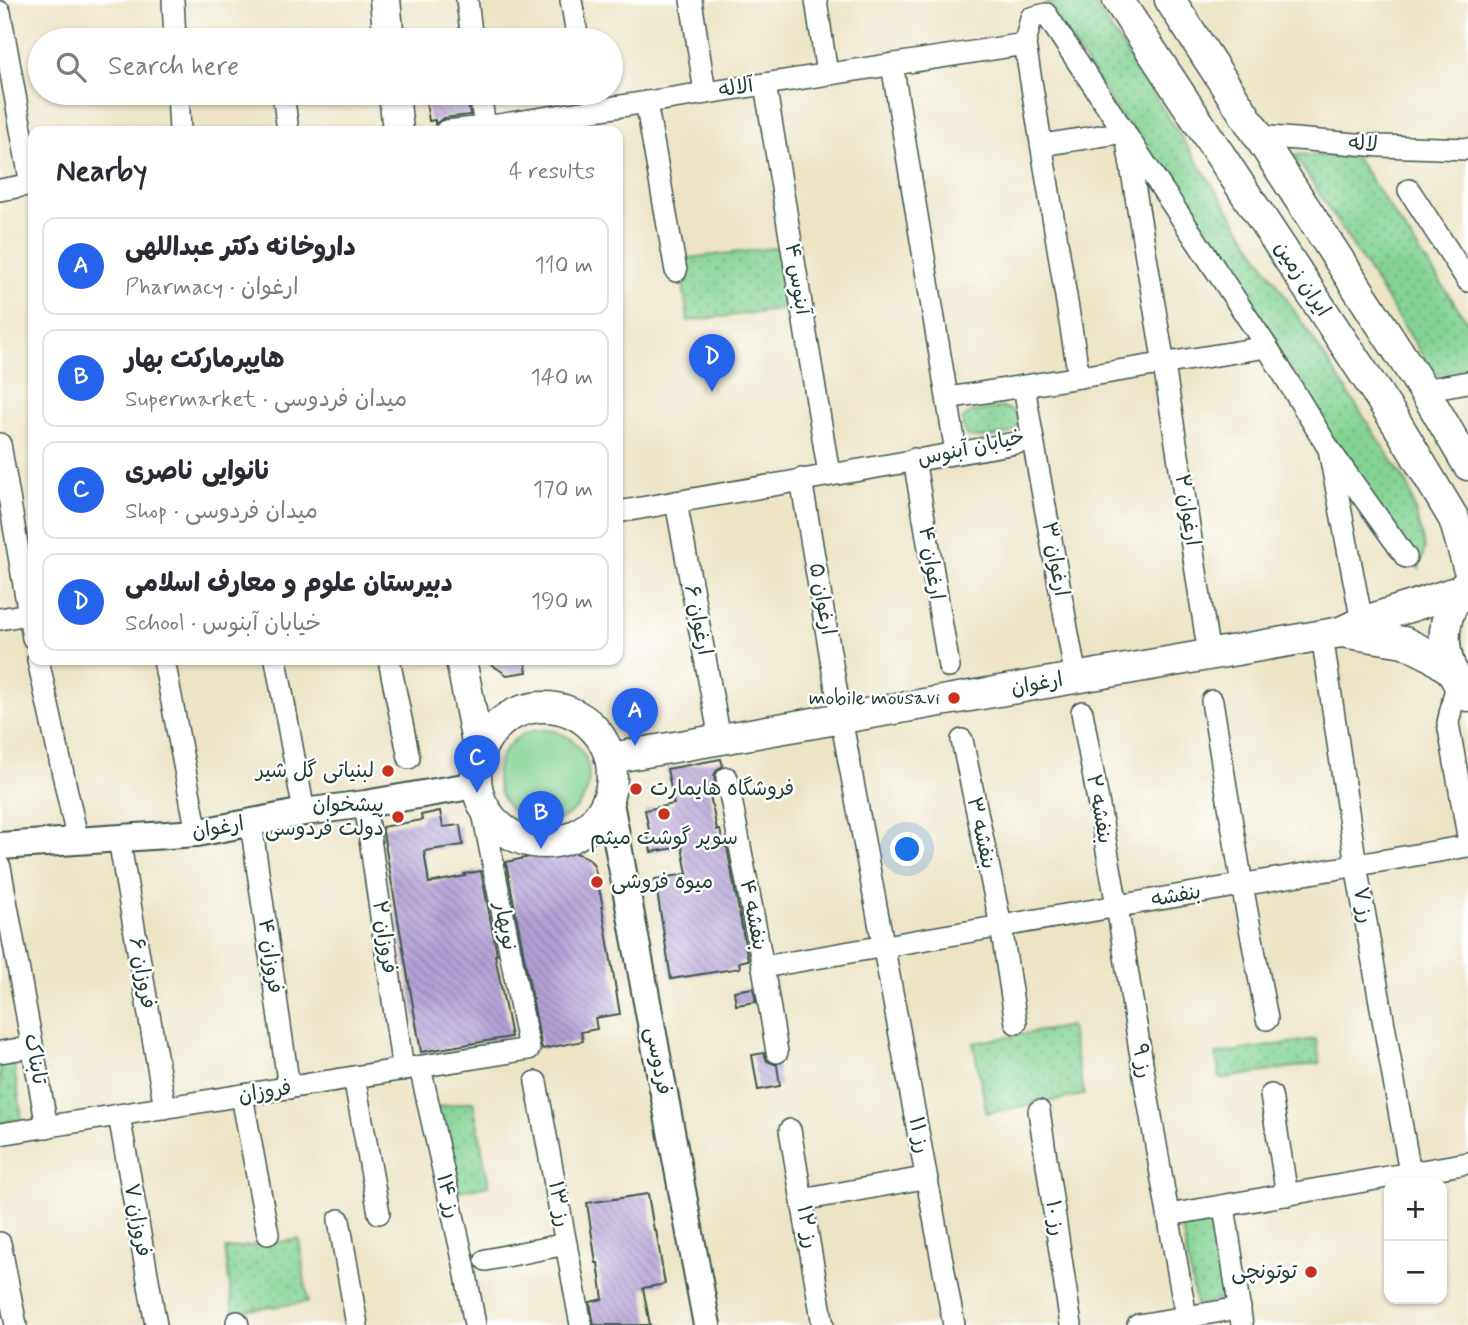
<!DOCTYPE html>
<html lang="en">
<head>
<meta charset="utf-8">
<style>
  body { margin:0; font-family:Mynerve,"Playpen Sans Arabic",sans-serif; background:#f7f7f7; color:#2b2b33 }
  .controls { position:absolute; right:21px; bottom:21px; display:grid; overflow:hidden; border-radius:14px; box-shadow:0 2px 5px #0004 }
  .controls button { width:63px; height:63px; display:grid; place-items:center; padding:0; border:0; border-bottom:2px solid #e1e1e2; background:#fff; color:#2b2b33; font:35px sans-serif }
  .you { position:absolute; left:908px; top:850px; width:24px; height:24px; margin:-18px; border:5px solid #fff; border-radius:50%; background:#1a73e8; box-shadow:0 0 0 10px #1a73e833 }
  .badge { display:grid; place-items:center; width:46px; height:46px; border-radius:50%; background:#2563eb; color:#fff; font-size:23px; font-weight:700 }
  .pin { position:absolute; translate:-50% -58px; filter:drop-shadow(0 2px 4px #0008) }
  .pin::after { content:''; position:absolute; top:37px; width:24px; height:21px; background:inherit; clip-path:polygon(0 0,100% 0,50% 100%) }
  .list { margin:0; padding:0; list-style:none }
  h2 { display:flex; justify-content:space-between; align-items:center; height:91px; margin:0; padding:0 28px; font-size:30px }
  h2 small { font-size:23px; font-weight:400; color:#7c7c81 }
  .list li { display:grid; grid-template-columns:46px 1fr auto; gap:21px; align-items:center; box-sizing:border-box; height:98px; margin:0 14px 14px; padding:0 14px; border:2px solid #e1e1e2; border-radius:14px }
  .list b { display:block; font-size:26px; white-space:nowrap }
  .list p { margin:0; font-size:23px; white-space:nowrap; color:#7c7c81 }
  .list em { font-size:23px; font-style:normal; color:#7c7c81 }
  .icon { flex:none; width:38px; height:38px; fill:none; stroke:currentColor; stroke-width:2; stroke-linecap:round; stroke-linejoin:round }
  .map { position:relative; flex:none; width:1468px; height:1325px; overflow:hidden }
  .search { position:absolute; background:#fff; box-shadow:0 2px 5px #0004; left:28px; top:28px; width:595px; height:77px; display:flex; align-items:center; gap:18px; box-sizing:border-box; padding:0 24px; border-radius:38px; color:#7c7c81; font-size:26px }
  .panel { position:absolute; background:#fff; box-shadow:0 2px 5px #0004; left:28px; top:126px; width:595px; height:539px; border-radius:14px }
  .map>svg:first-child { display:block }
  .grass { fill:#84d393; stroke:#528864; stroke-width:2 }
  .park { fill:url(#park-dots); stroke:#528864; stroke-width:2 }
  .building { fill:url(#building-back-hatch) }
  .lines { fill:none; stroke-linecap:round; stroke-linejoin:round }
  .minor-casing { stroke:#3e564a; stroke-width:24 }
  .tertiary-casing { stroke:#3e564a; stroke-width:30 }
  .secondary-casing { stroke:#3e564a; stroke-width:33 }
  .minor { stroke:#fff; stroke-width:21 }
  .tertiary { stroke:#fff; stroke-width:26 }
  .secondary { stroke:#fff; stroke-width:30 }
  .poi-dot { fill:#c8321e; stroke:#fff; stroke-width:2.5 }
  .labels { text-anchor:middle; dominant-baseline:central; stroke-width:5; stroke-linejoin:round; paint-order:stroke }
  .street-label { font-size:21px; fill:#1f3d34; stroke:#fff }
  .poi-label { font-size:21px; fill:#1f3d34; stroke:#fff; text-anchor:end }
</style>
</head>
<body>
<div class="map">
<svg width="1468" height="1325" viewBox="0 0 1468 1325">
  <defs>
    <pattern id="park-dots" width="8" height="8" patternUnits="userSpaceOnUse" patternTransform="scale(1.75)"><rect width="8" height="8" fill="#84d393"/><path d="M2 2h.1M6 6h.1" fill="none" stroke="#6bac79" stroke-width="1.8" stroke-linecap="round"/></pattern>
    <pattern id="building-back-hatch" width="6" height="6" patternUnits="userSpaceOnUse" patternTransform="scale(1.75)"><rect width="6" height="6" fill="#b3a0d7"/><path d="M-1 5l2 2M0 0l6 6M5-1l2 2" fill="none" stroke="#9184af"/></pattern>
  </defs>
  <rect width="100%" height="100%" fill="#fff"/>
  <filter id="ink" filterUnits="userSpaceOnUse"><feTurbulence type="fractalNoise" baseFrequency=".0143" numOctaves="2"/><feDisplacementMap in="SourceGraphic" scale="14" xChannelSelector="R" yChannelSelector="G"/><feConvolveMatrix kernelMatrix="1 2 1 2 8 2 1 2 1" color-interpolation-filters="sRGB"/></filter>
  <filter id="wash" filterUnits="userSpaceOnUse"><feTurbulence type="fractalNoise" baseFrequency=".00686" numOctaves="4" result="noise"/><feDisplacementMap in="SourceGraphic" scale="28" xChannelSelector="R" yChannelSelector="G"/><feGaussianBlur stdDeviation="1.57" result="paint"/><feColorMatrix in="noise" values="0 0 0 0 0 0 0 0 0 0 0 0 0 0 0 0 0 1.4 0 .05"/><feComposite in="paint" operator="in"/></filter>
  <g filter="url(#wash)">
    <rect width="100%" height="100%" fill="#ece4c5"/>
    <!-- grass -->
    <circle class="grass" cx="543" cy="776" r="46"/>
    <!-- park -->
    <g class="park">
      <polygon points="1045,0 1092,0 1408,485 1425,548 1419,569 1314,413"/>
      <polygon points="1294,154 1356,158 1468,323 1468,369 1435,375"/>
      <polygon points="789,246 796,308 688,321 680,259"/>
      <path d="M1002,407c10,3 16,5 18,16 -2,4 -4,6 -8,9 -6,4 -15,4 -23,5 -16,2 -29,2 -26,-19l8,-5z"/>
      <polygon points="1070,1026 1084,1095 987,1113 973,1043"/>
      <polygon points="1316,1039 1320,1063 1220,1079 1216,1054"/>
      <polygon points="13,1059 22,1119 0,1123 0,1061"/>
      <polygon points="473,1101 489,1185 449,1193 433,1108"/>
      <polygon points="1213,1217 1226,1289 1217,1301 1196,1305 1181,1223"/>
      <polygon points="299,1239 308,1302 233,1312 225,1249"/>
    </g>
    <g id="blocks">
      <!-- building -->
      <g class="building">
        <polygon points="467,96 470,115 444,118 435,124 435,120 429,121 426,101"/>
        <polygon points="485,660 525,660 527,672 507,675"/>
        <polygon points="721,759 723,766 718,769 714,775 716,788 709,790 717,830 720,830 724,847 727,847 748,960 739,962 740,968 671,979 655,879 687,874 682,847 651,852 647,831 649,830 645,810 674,804 667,769"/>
        <polygon points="440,811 443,827 460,825 463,845 424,851 429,883 465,876 464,874 481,871 497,954 495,955 511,1037 421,1052 382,827 422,820 421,815"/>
        <polygon points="567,849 588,858 594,865 603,907 602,907 620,1014 595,1018 597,1029 581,1032 583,1041 542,1049 506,862"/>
        <polygon points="753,988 756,1002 736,1005 734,991"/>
        <polygon points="764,1053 767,1061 777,1065 780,1086 758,1090 752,1055"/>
        <polygon points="648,1194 654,1230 656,1230 665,1284 643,1288 650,1325 594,1325 590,1302 603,1299 598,1263 596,1263 587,1203"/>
      </g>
    </g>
  </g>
  <g filter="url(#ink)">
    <use href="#blocks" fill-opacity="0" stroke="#3e564a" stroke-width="2"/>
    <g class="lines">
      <defs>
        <g id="minor">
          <polyline points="173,0 175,40"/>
          <polyline points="467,0 472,40"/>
          <polyline points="571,0 578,40"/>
          <polyline points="691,0 705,93"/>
          <polyline points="816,0 827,74"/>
          <polyline points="0,12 31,185"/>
          <polyline points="892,64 956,452"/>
          <polyline points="765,84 829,474"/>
          <polyline points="178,93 180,131"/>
          <polyline points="283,93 288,131"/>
          <polyline points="480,93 485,127"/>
          <polyline points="646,102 676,271"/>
          <polyline points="446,131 485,127 1025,44"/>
          <polyline points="1259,136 1381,146 1468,149"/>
          <polyline points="1127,142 1164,365 1209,655"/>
          <polyline points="1042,145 1125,132"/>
          <polyline points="0,190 33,184"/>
          <polyline points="1409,190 1468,281"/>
          <polyline points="1079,377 1025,44 1031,18 1046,14 1267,347 1329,449 1406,557"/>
          <polyline points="1423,390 1468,382"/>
          <polyline points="948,398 1024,386"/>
          <polyline points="1033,440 1076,678"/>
          <polyline points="0,444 33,638"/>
          <polyline points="1330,455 1362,622"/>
          <polyline points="914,459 949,667"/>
          <polyline points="801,479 841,718 954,1325"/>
          <polyline points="676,502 720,739"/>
          <polyline points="618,512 1033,440 1024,386 1267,347"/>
          <polyline points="0,619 33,613"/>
          <polyline points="1322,635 1356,865 1410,1173"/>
          <polyline points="38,660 78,842"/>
          <polyline points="164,660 197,833"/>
          <polyline points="276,660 304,812"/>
          <polyline points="389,660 409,758"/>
          <polyline points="1457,683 1448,723 1468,836"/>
          <polyline points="1212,701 1242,885 1267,1019"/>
          <polyline points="1082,712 1117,906 1146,1088 1186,1317"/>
          <polyline points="962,740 1001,926 1016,1023"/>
          <polyline points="727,778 763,967 777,1052"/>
          <polyline points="365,804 403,1070"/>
          <polyline points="251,823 289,1088"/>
          <polyline points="119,839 165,1108"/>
          <polyline points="0,867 47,1127"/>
          <polyline points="763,967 1468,846"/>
          <polyline points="0,1052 32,1047"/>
          <polyline points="420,1067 464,1264 475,1325"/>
          <polyline points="354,1077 379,1213"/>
          <polyline points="536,1082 581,1325"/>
          <polyline points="1271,1095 1287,1195"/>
          <polyline points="242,1096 268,1234"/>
          <polyline points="1039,1111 1071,1325"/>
          <polyline points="119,1115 156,1325"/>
          <polyline points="790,1130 823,1325"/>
          <polyline points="0,1134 529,1049 481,802"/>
          <polyline points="802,1200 918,1179"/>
          <polyline points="1224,1206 1242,1325"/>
          <polyline points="1169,1215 1468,1163"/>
          <polyline points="339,1220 357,1325"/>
          <polyline points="0,1243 16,1325"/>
          <polyline points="486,1260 566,1244"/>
          <polyline points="237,1322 238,1325"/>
          <polyline points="1138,1325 1240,1308"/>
        </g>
        <g id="tertiary">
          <polyline points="609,797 707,1325"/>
          <polyline points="0,846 197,833 304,812 365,804 476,785"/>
        </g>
        <g id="secondary">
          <polyline points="385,0 389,40"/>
          <polyline points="1118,0 1396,422 1454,519 1468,567"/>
          <polyline points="1170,0 1428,397 1468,465"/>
          <polyline points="394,93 398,131"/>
          <path d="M1468,582c-32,35 -30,79 0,114"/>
          <polyline points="1341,632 1404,642 1430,655 1451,670"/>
          <polyline points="461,660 479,752"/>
          <circle cx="544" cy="775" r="68"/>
          <polyline points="611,758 1341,632 1362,622 1459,591"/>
        </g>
      </defs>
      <!-- minor casing -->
      <use href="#minor" class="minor-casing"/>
      <!-- tertiary casing -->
      <use href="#tertiary" class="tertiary-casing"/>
      <!-- secondary casing -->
      <use href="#secondary" class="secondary-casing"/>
      <!-- minor -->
      <use href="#minor" class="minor"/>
      <!-- tertiary -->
      <use href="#tertiary" class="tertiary"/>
      <!-- secondary -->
      <use href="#secondary" class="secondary"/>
    </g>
  </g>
  <!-- markers -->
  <g class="poi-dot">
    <circle cx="954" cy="698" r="7"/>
    <circle cx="388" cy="771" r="7"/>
    <circle cx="636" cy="789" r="7"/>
    <circle cx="664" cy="814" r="7"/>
    <circle cx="398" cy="817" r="7"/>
    <circle cx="597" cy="882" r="7"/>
    <circle cx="1311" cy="1272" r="7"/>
  </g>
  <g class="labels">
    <!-- street labels -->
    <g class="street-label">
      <text transform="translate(736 88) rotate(-9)">آلاله</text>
      <text transform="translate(1363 144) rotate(4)">لاله</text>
      <text transform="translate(797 279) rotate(81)">آبنوس ۴</text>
      <text transform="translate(1302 279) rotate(57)">ایران زمین</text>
      <text transform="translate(971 448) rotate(-12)">خیابان آبنوس</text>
      <text transform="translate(1187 510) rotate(81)">ارغوان ۲</text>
      <text transform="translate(1055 559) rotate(80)">ارغوان ۳</text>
      <text transform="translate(931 563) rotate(81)">ارغوان ۴</text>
      <text transform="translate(822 599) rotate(80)">ارغوان ۵</text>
      <text transform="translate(698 620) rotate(79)">ارغوان ۶</text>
      <text transform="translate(1037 684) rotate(-10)">ارغوان</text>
      <text transform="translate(1099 809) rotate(80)">بنفشه ۲</text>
      <text transform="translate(218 828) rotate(-9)">ارغوان</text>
      <text transform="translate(981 833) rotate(78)">بنفشه ۳</text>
      <text transform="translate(1176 896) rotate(-10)">بنفشه</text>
      <text transform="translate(1363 905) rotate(80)">رز ۷</text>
      <text transform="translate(753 915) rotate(79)">بنفشه ۴</text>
      <text transform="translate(505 926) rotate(79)">نوبهار</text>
      <text transform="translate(384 937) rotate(82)">فروزان ۲</text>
      <text transform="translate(270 956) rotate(82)">فروزان ۴</text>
      <text transform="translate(142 973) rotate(80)">فروزان ۶</text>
      <text transform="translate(35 1059) rotate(80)">تابناک</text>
      <text transform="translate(658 1061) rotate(80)">فردوسی</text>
      <text transform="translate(1142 1061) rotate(81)">رز ۹</text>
      <text transform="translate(265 1092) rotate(-9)">فروزان</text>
      <text transform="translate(919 1135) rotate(79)">رز ۱۱</text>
      <text transform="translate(448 1196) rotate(77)">رز ۱۴</text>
      <text transform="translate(559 1204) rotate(80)">رز ۱۳</text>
      <text transform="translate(1055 1218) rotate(82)">رز ۱۰</text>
      <text transform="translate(137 1220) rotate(80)">فروزان ۷</text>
      <text transform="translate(807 1227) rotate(80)">رز ۱۲</text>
    </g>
    <!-- poi labels -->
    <g class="poi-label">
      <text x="940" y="698">mobile mousavi</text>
      <text x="374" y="771">لبنیاتی گل شیر</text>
      <text x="650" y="789" text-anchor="start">فروشگاه هایمارت</text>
      <text x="384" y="805">پیشخوان<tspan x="384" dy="24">دولت فردوسی</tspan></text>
      <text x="664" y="838" text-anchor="middle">سوپر گوشت میثم</text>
      <text x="611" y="882" text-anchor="start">میوه فروشی</text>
      <text x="1297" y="1272">توتونچی</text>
    </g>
  </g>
</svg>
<div class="controls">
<button>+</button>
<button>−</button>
</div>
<div class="you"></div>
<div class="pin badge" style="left:635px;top:746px">A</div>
<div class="pin badge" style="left:541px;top:849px">B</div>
<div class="pin badge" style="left:477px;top:793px">C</div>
<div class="pin badge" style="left:712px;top:392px">D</div>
<div class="search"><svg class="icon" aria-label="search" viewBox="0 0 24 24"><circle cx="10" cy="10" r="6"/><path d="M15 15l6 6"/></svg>Search here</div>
<section class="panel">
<h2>Nearby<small>4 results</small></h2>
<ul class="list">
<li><span class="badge">A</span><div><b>داروخانه دکتر عبداللهی</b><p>Pharmacy · ارغوان</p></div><em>110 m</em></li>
<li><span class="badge">B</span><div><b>هایپرمارکت بهار</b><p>Supermarket · میدان فردوسی</p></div><em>140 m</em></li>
<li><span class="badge">C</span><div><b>نانوایی ناصری</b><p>Shop · میدان فردوسی</p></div><em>170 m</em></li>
<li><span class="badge">D</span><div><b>دبیرستان علوم و معارف اسلامی</b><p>School · خیابان آبنوس</p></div><em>190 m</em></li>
</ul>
</section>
</div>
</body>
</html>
